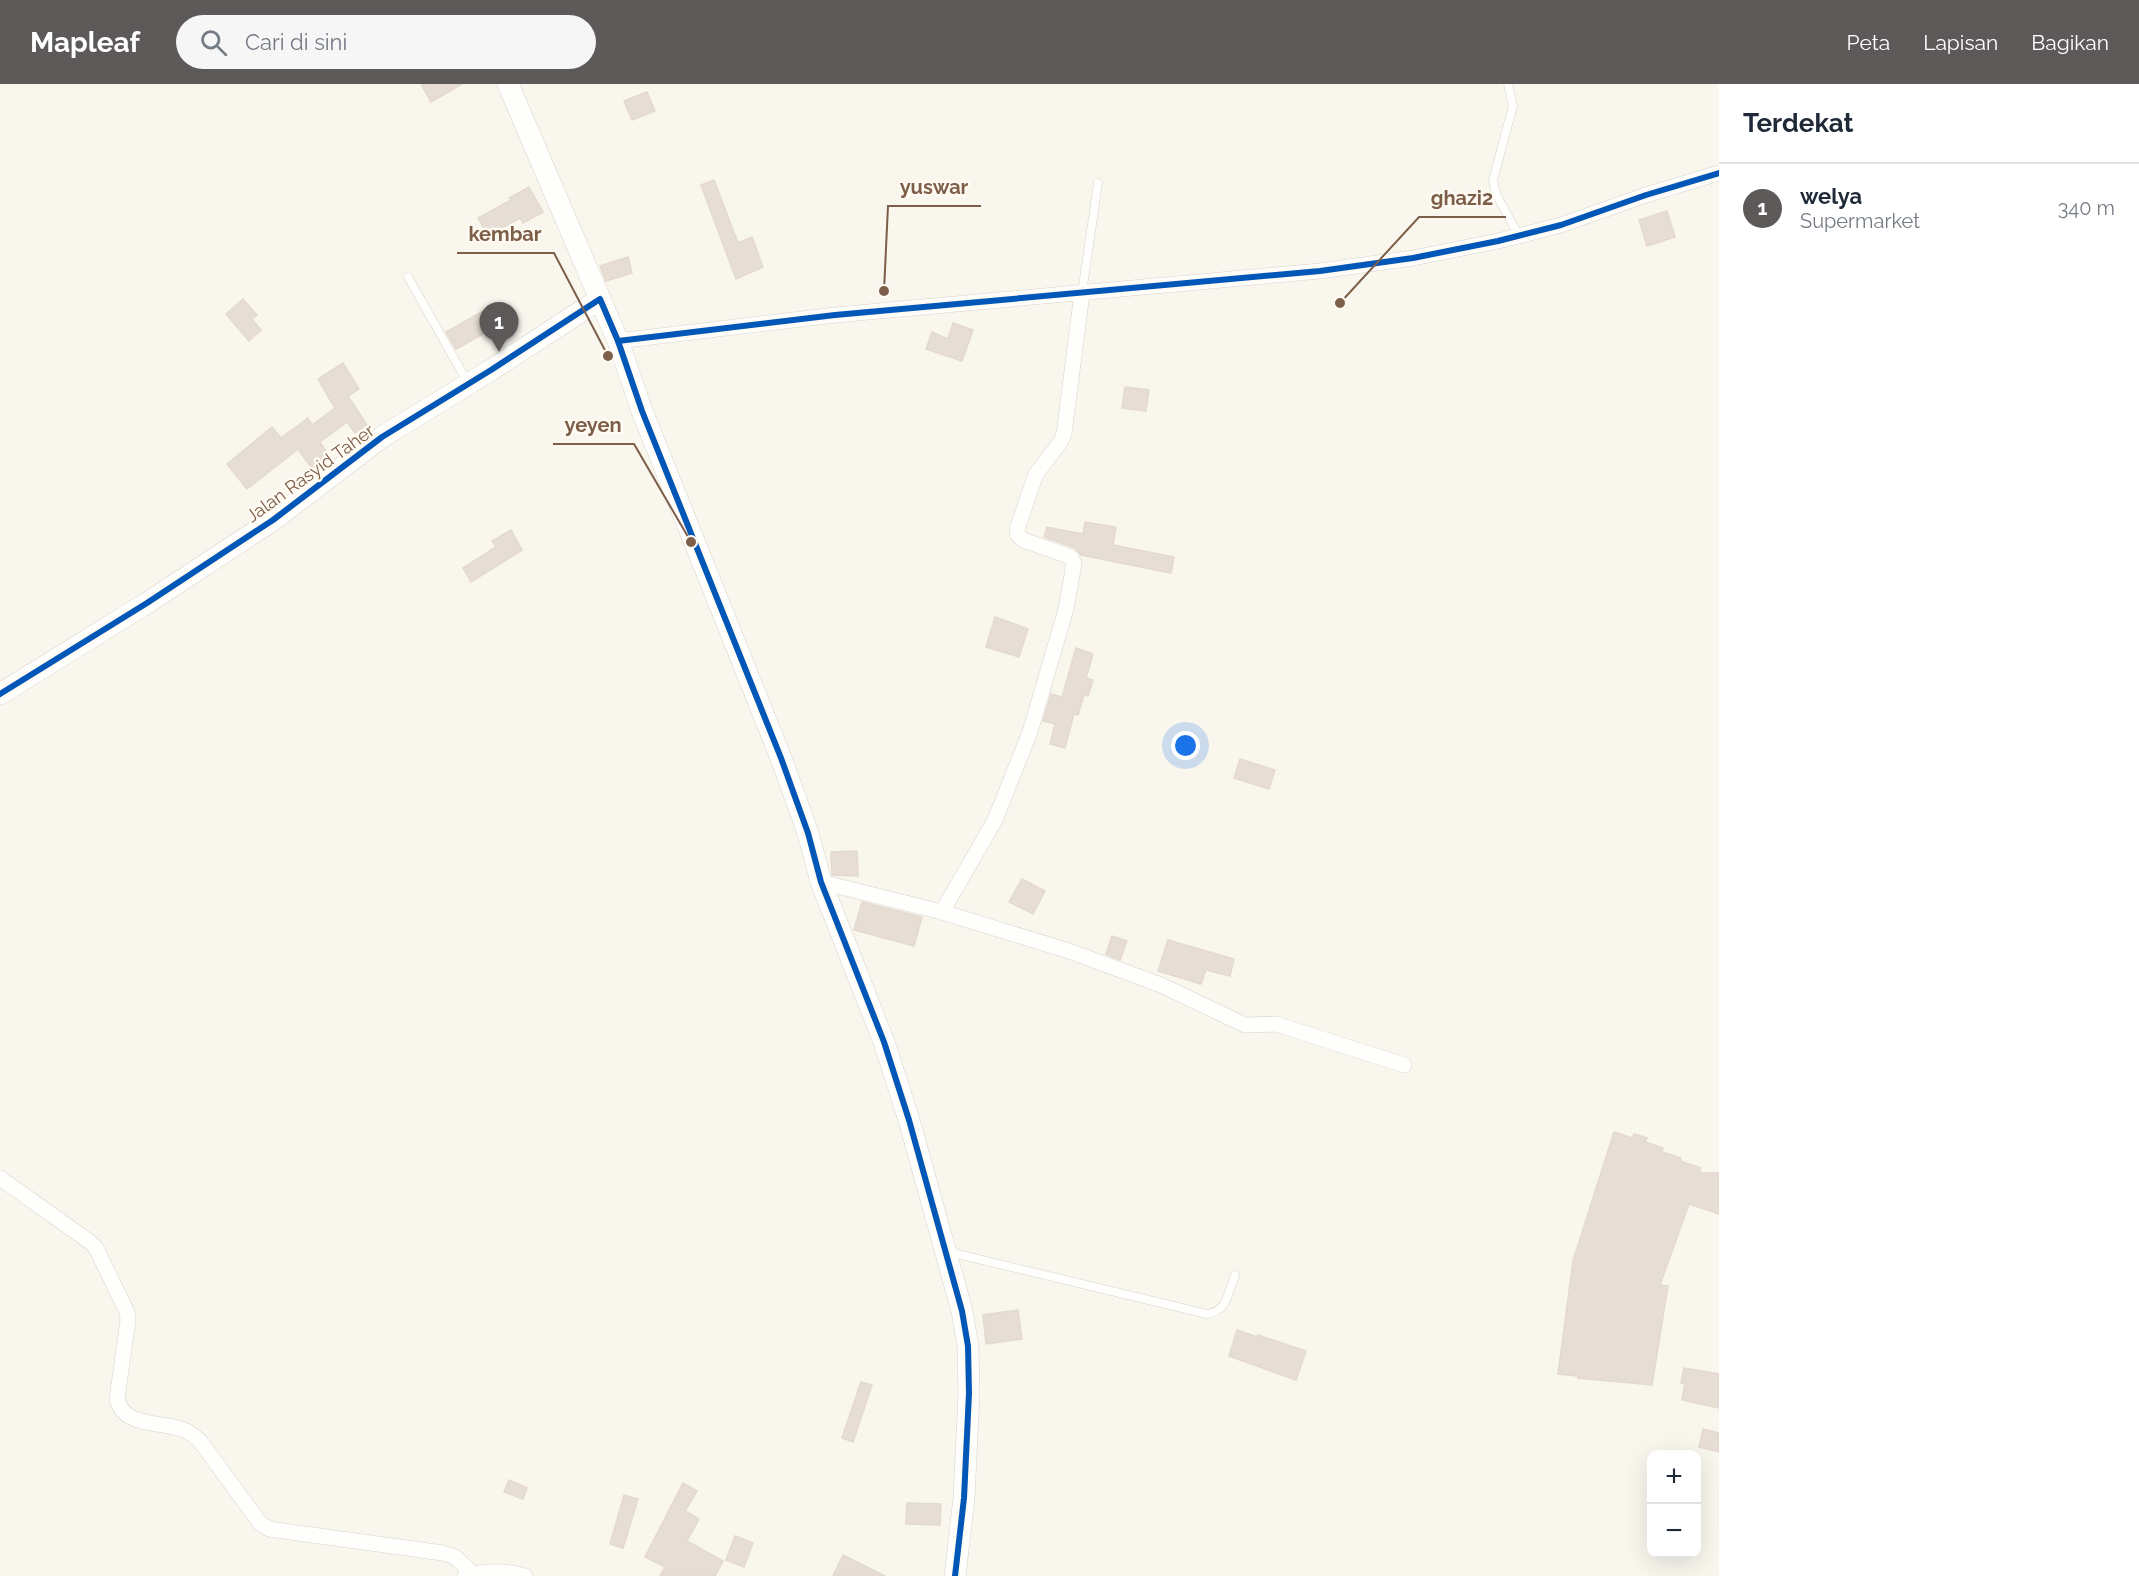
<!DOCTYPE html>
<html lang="id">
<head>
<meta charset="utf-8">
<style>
  body { margin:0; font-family:Raleway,sans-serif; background:#f6f6f7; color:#1f2937 }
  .controls { position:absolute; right:18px; bottom:18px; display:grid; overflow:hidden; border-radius:12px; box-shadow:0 6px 24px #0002 }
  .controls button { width:54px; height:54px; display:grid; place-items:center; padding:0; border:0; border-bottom:2px solid #e0e1e3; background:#fff; color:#1f2937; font:30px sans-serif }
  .you { position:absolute; left:1186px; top:662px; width:21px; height:21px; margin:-15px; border:4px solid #fff; border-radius:50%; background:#1a73e8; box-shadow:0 0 0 9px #1a73e833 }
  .badge { display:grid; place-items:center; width:39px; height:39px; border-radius:50%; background:#5d5959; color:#fff; font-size:20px; font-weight:700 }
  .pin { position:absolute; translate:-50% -50px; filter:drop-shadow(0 2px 3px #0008) }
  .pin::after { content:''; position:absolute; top:32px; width:21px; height:18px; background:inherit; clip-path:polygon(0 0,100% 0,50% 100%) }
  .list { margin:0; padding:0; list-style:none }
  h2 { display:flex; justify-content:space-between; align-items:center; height:78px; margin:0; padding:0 24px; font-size:26px }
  h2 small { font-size:20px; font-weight:400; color:#747a83 }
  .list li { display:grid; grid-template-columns:39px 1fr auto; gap:18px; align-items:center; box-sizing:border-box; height:90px; padding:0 24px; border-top:2px solid #e0e1e3 }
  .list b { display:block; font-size:22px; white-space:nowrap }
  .list p { margin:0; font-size:20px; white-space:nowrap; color:#747a83 }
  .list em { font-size:20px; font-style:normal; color:#747a83 }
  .icon { flex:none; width:33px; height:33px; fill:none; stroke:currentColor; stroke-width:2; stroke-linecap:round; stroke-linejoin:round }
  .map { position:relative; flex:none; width:1719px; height:1492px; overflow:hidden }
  header { display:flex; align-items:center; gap:36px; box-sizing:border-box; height:84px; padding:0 30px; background:#5d5959; color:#fff }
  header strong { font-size:28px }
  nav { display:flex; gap:33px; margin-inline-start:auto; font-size:21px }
  .search { width:420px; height:54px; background:#f6f6f7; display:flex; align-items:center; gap:15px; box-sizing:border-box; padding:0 21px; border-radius:33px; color:#747a83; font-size:22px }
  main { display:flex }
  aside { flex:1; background:#fff }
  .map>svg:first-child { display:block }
  .building { fill:#e6ded5; stroke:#e3d9cf; stroke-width:1.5 }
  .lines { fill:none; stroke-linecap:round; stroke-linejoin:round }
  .lane-casing { stroke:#dad3cc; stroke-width:9 }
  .street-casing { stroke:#dad3cc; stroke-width:16 }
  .secondary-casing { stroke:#dad3cb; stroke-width:22 }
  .lane { stroke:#fefefc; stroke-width:8 }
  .street { stroke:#fefefc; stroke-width:15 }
  .secondary { stroke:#fefefc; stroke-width:21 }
  .cycleway-casing { stroke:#fffaf2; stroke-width:10 }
  .cycleway { stroke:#0057b8; stroke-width:6 }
  .labels { text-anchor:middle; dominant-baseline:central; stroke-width:5; stroke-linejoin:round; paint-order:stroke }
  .street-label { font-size:18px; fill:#7c5e49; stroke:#fffaf2 }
  .leader { fill:none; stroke:#7c5e49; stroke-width:2 }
  .callout-dot { fill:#7c5e49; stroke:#fffaf2; stroke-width:2 }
  .callout-label { font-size:20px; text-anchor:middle; font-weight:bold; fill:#7c5e49; stroke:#fffaf2; stroke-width:5; stroke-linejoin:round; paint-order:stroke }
</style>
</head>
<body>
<header>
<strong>Mapleaf</strong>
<div class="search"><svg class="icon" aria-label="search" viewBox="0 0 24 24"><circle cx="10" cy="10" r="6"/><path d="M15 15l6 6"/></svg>Cari di sini</div>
<nav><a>Peta</a><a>Lapisan</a><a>Bagikan</a></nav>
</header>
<main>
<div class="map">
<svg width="1719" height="1492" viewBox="0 0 1719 1492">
  <rect width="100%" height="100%" fill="#f9f6ee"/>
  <!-- building -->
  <g class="building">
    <polygon points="421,0 462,0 431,18"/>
    <polygon points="647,8 655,27 632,36 624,17"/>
    <polygon points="714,96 738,159 752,153 763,183 736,195 701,101"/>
    <polygon points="529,103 543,128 523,139 520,134 488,152 478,134 511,116 509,114"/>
    <polygon points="1667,127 1675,153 1647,162 1639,136"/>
    <polygon points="628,173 632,189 606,197 600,182"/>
    <polygon points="243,215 257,231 252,235 261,246 249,257 226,230"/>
    <polygon points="485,226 494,244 456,265 446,248"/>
    <polygon points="953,239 973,246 962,277 926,265 932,248 948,255"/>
    <polygon points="343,279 359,305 348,312 367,341 355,349 347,338 320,358 330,373 313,386 298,365 247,405 227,380 272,343 281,354 308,334 312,341 335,324 318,295"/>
    <polygon points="1125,303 1149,306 1146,327 1122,324"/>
    <polygon points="1085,438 1116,443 1113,461 1174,473 1171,489 1081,471 1075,464 1044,453 1047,443 1083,450"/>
    <polygon points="511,446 522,466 471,498 463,484 496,463 492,457"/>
    <polygon points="995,533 1028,545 1019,573 986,563"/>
    <polygon points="1076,564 1093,570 1086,594 1093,596 1088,612 1084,611 1078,631 1074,630 1065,664 1050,660 1055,640 1043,637 1051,610 1062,613"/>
    <polygon points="1240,675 1275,686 1269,705 1234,694"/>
    <polygon points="857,767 858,792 832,791 831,768"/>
    <polygon points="1022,795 1045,807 1033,830 1009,818"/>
    <polygon points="862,818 922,833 914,862 854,846"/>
    <polygon points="1112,852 1127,857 1120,876 1106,870"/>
    <polygon points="1168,856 1234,875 1230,892 1206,886 1201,900 1158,887"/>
    <polygon points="1614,1048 1632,1054 1634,1050 1647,1054 1645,1058 1663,1064 1662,1068 1681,1074 1680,1077 1701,1084 1699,1089 1719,1089 1719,1130 1689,1120 1660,1201 1668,1202 1652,1301 1578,1294 1578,1292 1558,1290 1573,1177"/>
    <polygon points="1018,1226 1022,1255 986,1260 983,1231"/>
    <polygon points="1237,1246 1257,1253 1258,1251 1306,1267 1296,1296 1229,1272"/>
    <polygon points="1684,1284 1719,1290 1719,1324 1682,1316 1685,1300 1681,1299"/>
    <polygon points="861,1298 872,1301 853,1358 842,1354"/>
    <polygon points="1703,1345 1719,1349 1719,1368 1699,1363"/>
    <polygon points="509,1396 527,1404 523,1415 504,1408"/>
    <polygon points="683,1399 697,1407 685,1427 699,1435 687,1457 723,1477 715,1492 660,1492 665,1483 645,1473"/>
    <polygon points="624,1411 638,1415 623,1464 610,1460"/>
    <polygon points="907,1419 941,1420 940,1441 906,1440"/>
    <polygon points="735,1452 753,1459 744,1483 726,1476"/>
    <polygon points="843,1471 885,1492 833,1492"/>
  </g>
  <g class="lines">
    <defs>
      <g id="lane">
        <polyline points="1508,0 1513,22 1493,96 1496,110 1519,152"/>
        <polyline points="408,193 468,299"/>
        <polyline points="1082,209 1098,99"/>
        <path d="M949,1168l258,62c20,-2 21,-21 28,-39"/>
      </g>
      <g id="street">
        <polyline points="618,257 835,231 1320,187 1413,174 1498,157 1561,141 1646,111 1719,89"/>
        <polyline points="821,798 942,828 995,736 1030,648 1066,525 1074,480 1071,473 1023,456 1018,451 1017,445 1036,390 1061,357 1064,350 1082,209"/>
        <polyline points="942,828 1069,867 1161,901 1245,941 1276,940 1404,981"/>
        <path d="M0,1094l90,64 6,6 31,64 1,8 -11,79c7,29 45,22 67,31 6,2 11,7 16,11l60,82 9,6 174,24 12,4 18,17"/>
        <path d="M465,1492c21,-6 39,-6 60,0"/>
      </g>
      <g id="secondary">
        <polyline points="508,0 600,215"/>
        <polyline points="0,610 147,519 273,436 382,353 491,286 600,215 618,257 642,327 781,674 808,749 821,798 884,958 909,1036 962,1227 968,1262 969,1309 964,1414 955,1492"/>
      </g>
    </defs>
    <!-- lane casing -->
    <use href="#lane" class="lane-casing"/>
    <!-- street casing -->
    <use href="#street" class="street-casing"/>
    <!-- secondary casing -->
    <use href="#secondary" class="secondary-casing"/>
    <!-- lane -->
    <use href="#lane" class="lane"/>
    <!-- street -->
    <use href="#street" class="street"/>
    <!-- secondary -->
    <use href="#secondary" class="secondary"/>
    <defs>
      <g id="cycleway">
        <polyline points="618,257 835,231 1320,187 1413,174 1498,157 1561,141 1646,111 1719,89"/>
        <polyline points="0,610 147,519 273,436 382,353 491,286 600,215 618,257 642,327 781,674 808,749 821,798 884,958 909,1036 962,1227 968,1262 969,1309 964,1414 955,1492"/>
      </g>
    </defs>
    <!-- cycleway casing -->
    <use href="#cycleway" class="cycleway-casing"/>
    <!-- cycleway -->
    <use href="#cycleway" class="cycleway"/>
  </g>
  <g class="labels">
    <!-- street labels -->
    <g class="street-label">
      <text transform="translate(310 389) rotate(-36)">Jalan Rasyid Taher</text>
    </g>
  </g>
  <!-- callouts -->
  <path class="leader" d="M884 207L888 122H981M1340 219L1419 133H1506M608 272L554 169H457M691 458L634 360H553"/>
  <g class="callout-dot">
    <circle cx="884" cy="207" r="6"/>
    <circle cx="1340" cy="219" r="6"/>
    <circle cx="608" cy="272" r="6"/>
    <circle cx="691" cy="458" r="6"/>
  </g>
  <g class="callout-label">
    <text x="934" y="110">yuswar</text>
    <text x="1462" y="121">ghazi2</text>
    <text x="505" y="157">kembar</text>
    <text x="593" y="348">yeyen</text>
  </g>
</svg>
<div class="controls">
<button>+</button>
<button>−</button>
</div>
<div class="you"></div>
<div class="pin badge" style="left:499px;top:268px">1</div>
</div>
<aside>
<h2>Terdekat<small></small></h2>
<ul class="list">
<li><span class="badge">1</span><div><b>welya</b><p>Supermarket</p></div><em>340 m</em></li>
</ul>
</aside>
</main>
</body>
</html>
